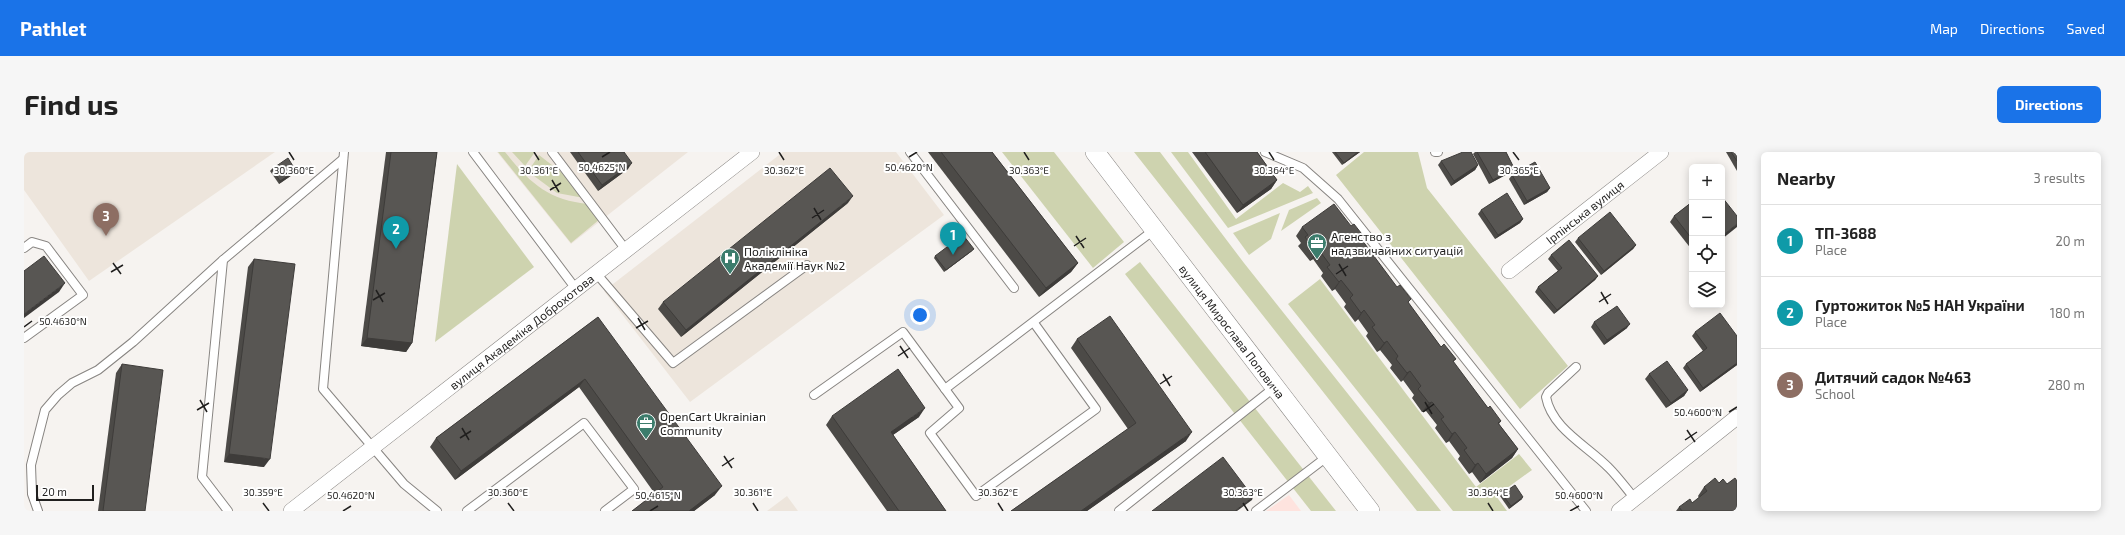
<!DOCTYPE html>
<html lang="en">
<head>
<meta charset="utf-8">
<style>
  body { margin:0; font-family:"Exo 2",sans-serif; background:#f6f6f6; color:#222 }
  .controls { position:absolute; right:12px; top:12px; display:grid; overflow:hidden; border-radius:6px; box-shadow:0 2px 10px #0003 }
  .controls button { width:36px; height:36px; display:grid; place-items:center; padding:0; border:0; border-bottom:1px solid #e0e0e0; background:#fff; color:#222; font:20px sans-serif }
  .scale { position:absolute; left:12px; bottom:10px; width:58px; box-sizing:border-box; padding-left:4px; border:2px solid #201f1e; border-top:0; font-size:11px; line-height:14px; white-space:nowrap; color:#201f1e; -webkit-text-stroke:3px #fff; paint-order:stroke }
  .you { position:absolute; left:896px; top:163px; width:14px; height:14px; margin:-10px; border:3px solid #fff; border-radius:50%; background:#1a73e8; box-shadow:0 0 0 6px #1a73e833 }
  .badge { display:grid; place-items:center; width:26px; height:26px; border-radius:50%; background:#1a73e8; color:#fff; font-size:13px; font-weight:700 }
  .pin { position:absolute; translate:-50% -33px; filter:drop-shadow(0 1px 2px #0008) }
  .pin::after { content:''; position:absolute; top:21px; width:14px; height:12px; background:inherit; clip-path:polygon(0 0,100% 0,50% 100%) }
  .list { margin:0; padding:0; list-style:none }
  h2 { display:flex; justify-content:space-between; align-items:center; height:52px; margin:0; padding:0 16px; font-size:17px }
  h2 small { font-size:13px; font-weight:400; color:#767676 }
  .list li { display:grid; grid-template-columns:26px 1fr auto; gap:12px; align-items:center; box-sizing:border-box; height:72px; padding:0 16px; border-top:1px solid #e0e0e0 }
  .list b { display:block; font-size:15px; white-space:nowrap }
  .list p { margin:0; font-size:13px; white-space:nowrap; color:#767676 }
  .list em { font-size:13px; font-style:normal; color:#767676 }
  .icon { flex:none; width:22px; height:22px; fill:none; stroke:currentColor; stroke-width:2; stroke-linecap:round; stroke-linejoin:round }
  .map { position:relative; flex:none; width:1713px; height:359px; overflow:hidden; border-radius:6px }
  header { display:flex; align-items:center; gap:24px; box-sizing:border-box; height:56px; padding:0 20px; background:#1a73e8; color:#fff }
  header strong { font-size:19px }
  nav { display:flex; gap:22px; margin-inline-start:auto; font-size:14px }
  .intro { display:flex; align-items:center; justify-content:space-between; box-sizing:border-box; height:96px; padding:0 24px }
  h1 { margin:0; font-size:28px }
  .button { padding:10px 18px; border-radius:6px; background:#1a73e8; color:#fff; font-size:14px; font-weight:700 }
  main { display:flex; gap:24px; padding:0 24px }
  aside { flex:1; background:#fff; border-radius:6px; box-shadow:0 2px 10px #0003 }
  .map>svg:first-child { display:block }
  .commercial { fill:#fee3de }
  .built { fill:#ede5dc }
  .green { fill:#ced3af }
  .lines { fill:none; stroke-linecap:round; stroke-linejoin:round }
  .service-casing { stroke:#888582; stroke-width:10 }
  .minor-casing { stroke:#888582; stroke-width:16 }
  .tertiary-casing { stroke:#888582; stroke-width:20 }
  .service { stroke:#fff; stroke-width:8 }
  .minor { stroke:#fff; stroke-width:15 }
  .tertiary { stroke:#fff; stroke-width:19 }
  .wall { fill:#4c4a47 }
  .shaded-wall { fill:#3e3c3a }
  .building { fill:#585653; stroke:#3e3c3a }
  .ticks { fill:none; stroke:#201f1e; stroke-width:1.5 }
  .labels { text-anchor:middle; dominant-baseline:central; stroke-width:4; stroke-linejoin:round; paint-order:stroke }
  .street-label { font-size:12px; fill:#201f1e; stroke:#fff }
  .poi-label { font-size:12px; fill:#201f1e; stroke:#fff; text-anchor:start }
  .ticks-label { font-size:10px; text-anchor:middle; fill:#201f1e; stroke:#fff; stroke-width:4; stroke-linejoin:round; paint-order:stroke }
</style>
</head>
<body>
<header>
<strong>Pathlet</strong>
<nav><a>Map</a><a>Directions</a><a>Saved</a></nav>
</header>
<div class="intro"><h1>Find us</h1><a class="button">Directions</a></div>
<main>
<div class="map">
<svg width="1713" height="359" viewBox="0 0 1713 359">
  <rect width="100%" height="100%" fill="#f6f3f0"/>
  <!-- commercial -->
  <polygon class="commercial" points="1265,343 1277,359 1242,359"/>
  <!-- built -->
  <g class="built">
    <polygon points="0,0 251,0 65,129 0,38"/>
    <polygon points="473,0 664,0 547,92"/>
    <polygon points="759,0 872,0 920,63 666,250 580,139"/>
    <polygon points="763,344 774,359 743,359"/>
  </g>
  <!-- green -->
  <g class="green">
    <path d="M474,0h7c25,31 43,48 84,52l11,15 -29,24z"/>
    <polygon points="488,0 511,0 501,14"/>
    <polygon points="978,0 1030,0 1100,90 1069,116"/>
    <polygon points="1110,0 1136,0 1220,111 1417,359 1393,359"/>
    <polygon points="1147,0 1164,0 1212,67 1259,31 1276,40 1284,34 1289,41 1204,76"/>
    <polygon points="1340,0 1394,0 1403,36 1544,214 1496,257 1312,23"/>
    <polygon points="515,3 542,24 560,46 533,41 506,21 505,18"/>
    <polygon points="433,12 510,115 411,190"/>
    <polygon points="1293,46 1297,51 1257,79 1265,58"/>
    <polygon points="1256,61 1247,87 1225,103 1209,81"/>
    <polygon points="1116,110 1312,359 1287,359 1101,122"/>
    <polygon points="1296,127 1452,335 1495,302 1508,318 1472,344 1483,359 1429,359 1264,152"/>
  </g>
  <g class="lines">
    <defs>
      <g id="service">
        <polyline points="320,0 299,237 380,332 413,359"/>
        <polyline points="449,0 552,137"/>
        <polyline points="528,0 602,98"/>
        <polyline points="886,0 990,136"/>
        <polyline points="1241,0 1279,16 1314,47 1562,359"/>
        <polyline points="1411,0 1414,0"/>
        <polyline points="0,96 8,90 22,94 59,143 0,186"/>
        <polyline points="199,108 178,325 204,359"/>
        <polyline points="572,121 649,211 783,113"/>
        <path d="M1552,215l-28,26 -2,4c6,32 42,49 63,71 9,9 17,20 26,31"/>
        <polyline points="921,237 1130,78"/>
        <polyline points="790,243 879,180 935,256 906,281 952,344 1072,257 1010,171"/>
        <polyline points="14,359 8,342 7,313 21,258 34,243 48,231 74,218 109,190 199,108 319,7"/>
        <polyline points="443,359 560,271 610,337 581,359"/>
        <polyline points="1095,359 1251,235"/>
        <polyline points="1232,359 1304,304"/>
      </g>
      <g id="minor">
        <path id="s1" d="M1485,119l152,-119"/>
        <path id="s2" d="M267,359l461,-359"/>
        <polyline points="1595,359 1713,265"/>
      </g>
      <g id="tertiary">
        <path id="s3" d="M1071,0l275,359"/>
      </g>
    </defs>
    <!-- service casing -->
    <use href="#service" class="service-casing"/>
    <!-- minor casing -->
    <use href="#minor" class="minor-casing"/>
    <!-- tertiary casing -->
    <use href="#tertiary" class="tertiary-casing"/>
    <!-- service -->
    <use href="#service" class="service"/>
    <!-- minor -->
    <use href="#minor" class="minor"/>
    <!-- tertiary -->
    <use href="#tertiary" class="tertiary"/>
  </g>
  <!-- wall -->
  <g class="wall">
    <polygon points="362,0 413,0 388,191 382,200 337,194"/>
    <polygon points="546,0 600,0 604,17 574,39"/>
    <polygon points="904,0 968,0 1054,111 1047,120 1015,145"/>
    <polygon points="1168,0 1233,0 1253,28 1247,37 1213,61"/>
    <polygon points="1308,0 1336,0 1318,13"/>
    <polygon points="1451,0 1482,0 1490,16 1487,20 1465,32 1449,2"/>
    <polygon points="1702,0 1713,0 1713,19"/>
    <polygon points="1417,9 1454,13 1451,18 1427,34 1414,13"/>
    <polygon points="248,17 271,21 255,32 246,19"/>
    <polygon points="1488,23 1526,36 1523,40 1500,53 1485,27"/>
    <polygon points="1668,50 1668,98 1646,70 1650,64"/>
    <polygon points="824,51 657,185 634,157 639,150"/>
    <polygon points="1457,58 1499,67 1496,71 1471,87 1454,62"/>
    <polygon points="1278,75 1339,90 1417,195 1432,207 1429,210 1464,256 1477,269 1475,272 1494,297 1488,306 1456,331 1448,320 1445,322 1434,307 1436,304 1425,289 1422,291 1411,276 1413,273 1402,259 1398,260 1388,246 1390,243 1379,228 1377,230 1366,216 1368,213 1356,198 1353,200 1342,184 1344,181 1334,167 1331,170 1320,155 1322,152 1311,137 1308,139 1297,124 1299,121 1289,107 1286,109 1274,94 1277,91 1272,84"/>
    <polygon points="1554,86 1612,93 1609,97 1577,123 1551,90"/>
    <polygon points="948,99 920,120 910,106 911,104"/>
    <polygon points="1527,103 1574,124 1571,128 1530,162 1511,140 1514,135 1534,119 1524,107"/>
    <polygon points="230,107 240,315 200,310 224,115"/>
    <polygon points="574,165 691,343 670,359 608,359 631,342 555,235 431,328 406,295 412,286"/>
    <polygon points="1570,170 1603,176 1580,193 1567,175"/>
    <polygon points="1671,180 1713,213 1676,240 1659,216 1662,212 1679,199 1668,184"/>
    <polygon points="1053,187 1162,289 1063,359 987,359 1104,277 1047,196"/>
    <polygon points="98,212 121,359 74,359 92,221"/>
    <polygon points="1625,222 1664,238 1660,244 1642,256 1621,227"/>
    <polygon points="808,264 895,265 869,283 922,359 863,359 802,273"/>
    <polygon points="1695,331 1703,332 1713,359 1652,359 1655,355 1668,351 1675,346 1674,344 1680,335"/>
    <polygon points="1478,342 1498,347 1485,357 1476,344"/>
  </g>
  <!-- shaded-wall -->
  <g class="shaded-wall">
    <polygon points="1334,0 1336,0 1318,13 1320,11"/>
    <polygon points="608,11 604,17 574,39 578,33"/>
    <polygon points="1454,13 1451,18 1427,34 1430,29"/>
    <polygon points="1490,16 1487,20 1465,32 1469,28"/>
    <polygon points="272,19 271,21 255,32 256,29"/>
    <polygon points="1253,28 1247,37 1213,61 1219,53"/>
    <polygon points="1526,36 1523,40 1500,53 1503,49"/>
    <polygon points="829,44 824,51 657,185 662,178"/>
    <polygon points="1499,67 1496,71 1471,87 1474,83"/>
    <polygon points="1713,72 1713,75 1698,87 1698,84"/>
    <polygon points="1612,93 1609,97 1577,123 1580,119"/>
    <polygon points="950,97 948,99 920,120 922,118"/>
    <polygon points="1295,98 1289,107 1286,109 1292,100"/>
    <polygon points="1054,111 1047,120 1015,145 1022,136"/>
    <polygon points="1574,124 1571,128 1530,162 1533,158"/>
    <polygon points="1317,128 1311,137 1308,139 1315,130"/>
    <polygon points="41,131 35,140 0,166 0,162"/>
    <polygon points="1340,158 1334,167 1331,170 1337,161"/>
    <polygon points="1606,172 1603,176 1580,193 1583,188"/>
    <polygon points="343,186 388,191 382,200 337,194"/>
    <polygon points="1363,189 1356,198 1353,200 1360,191"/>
    <polygon points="1713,211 1713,213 1676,240 1679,236"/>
    <polygon points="1386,219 1379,228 1377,230 1383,221"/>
    <polygon points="561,227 555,235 431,328 437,319"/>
    <polygon points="1664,238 1660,244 1642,256 1647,251"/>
    <polygon points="1408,250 1402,259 1398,260 1405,251"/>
    <polygon points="901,256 895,265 860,289 867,280"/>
    <polygon points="1168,280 1162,289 1063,359 1057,359"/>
    <polygon points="1431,280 1425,289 1422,291 1428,282"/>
    <polygon points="1494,297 1488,306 1456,331 1462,322"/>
    <polygon points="205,302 246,307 240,315 200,310"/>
    <polygon points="1454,311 1448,320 1445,322 1451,313"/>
    <polygon points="698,334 691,343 670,359 665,359"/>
    <polygon points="1229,345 1228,348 1213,359 1211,359"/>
    <polygon points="1499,345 1498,347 1485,357 1487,354"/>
  </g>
  <!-- building -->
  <g class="building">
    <polygon points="367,0 413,0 388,191 343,186"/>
    <polygon points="554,0 600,0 608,11 578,33"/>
    <polygon points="917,0 968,0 1054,111 1022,136"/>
    <polygon points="1181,0 1233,0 1253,28 1219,53"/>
    <polygon points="1311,0 1334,0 1320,11"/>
    <polygon points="1439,0 1447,0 1454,13 1430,29 1417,9"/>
    <polygon points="1453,0 1482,0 1490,16 1469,28"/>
    <polygon points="1707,0 1713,0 1713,9"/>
    <polygon points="264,6 272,19 256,29 248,17"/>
    <polygon points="1511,10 1526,36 1503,49 1488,23"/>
    <polygon points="806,16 829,44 662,178 639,150"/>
    <polygon points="1483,41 1499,67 1474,83 1457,58"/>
    <polygon points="1698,45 1713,64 1713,72 1698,84"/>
    <polygon points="1668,50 1668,87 1650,64"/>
    <polygon points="1310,52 1327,74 1330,72 1341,86 1338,88 1373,135 1376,133 1387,147 1384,150 1417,195 1420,192 1432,207 1429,209 1464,256 1466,254 1477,269 1474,271 1494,297 1462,322 1454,311 1451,313 1440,298 1443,296 1431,280 1428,282 1417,267 1420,265 1408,250 1405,251 1394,237 1397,234 1386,219 1383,221 1372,207 1374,204 1363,189 1360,191 1348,175 1351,173 1340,158 1337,161 1326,146 1329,143 1317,128 1315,130 1303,115 1306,113 1295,98 1292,100 1281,85 1284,83 1278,75"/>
    <polygon points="1586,60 1612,93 1580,119 1554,86"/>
    <polygon points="939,83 950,97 922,118 911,104"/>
    <polygon points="1545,88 1574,124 1533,158 1514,135 1538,116 1527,103"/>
    <polygon points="20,104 41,131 0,162 0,119"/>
    <polygon points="230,107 271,112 246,307 205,302"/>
    <polygon points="1593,154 1606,172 1583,188 1570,170"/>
    <polygon points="1696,161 1713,184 1713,211 1679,236 1662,212 1683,196 1671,180"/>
    <polygon points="1086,164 1168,280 1057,359 987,359 1112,271 1053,187"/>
    <polygon points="574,165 698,334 665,359 608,359 639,335 561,227 437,319 412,286"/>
    <polygon points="1643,209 1664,238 1647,251 1625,222"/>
    <polygon points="98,212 139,218 121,359 79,359"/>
    <polygon points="874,217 901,256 867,280 922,359 875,359 808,264"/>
    <polygon points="1199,305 1229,345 1211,359 1128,359"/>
    <polygon points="1691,326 1695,331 1699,327 1703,332 1711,326 1713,329 1713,359 1658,359 1655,355 1666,347 1668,351 1683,339 1680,335"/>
    <polygon points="1491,333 1499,345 1487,354 1478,342"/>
  </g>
  <!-- ticks -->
  <path class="ticks" d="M265,0l5,8M510,0l5,8M755,0l5,8M1000,0l5,8M1245,0l5,8M1489,0l6,8M578,5l8,-5M885,5l8,-5M528,28l7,12M526,38l11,-7M790,56l7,12M788,66l12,-8M1052,84l8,12M1050,94l12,-8M89,111l8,11M1315,112l7,12M87,120l12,-7M1312,122l12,-8M352,138l7,12M1577,140l7,12M349,148l12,-7M1575,150l12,-8M614,166l7,12M0,175l8,-6M612,176l12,-7M876,194l8,12M874,204l12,-8M1139,222l7,12M1136,232l12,-8M176,248l7,12M1401,250l7,12M173,258l12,-7M1399,260l11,-8M1705,260l8,-5M438,276l7,12M1663,278l8,12M436,286l11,-7M1661,288l12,-8M700,304l8,12M698,314l12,-8M239,351l6,8M484,351l6,8M729,351l5,8M974,351l5,8M1219,351l5,8M1464,351l5,8M319,359l8,-5M626,359l8,-5M1546,359l9,-5"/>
  <!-- icons -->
  <defs>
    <symbol id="office-pin" viewBox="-11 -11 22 30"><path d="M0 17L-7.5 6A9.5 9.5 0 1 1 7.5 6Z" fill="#3c7c6c" stroke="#fff"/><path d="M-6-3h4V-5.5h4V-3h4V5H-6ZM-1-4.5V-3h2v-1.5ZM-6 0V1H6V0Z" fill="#fff"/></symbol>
    <symbol id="hospital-pin" viewBox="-11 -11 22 30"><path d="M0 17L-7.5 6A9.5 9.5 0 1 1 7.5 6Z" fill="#3c7c6c" stroke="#fff"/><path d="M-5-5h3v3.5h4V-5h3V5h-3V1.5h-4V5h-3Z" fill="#fff"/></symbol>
  </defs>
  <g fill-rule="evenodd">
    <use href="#office-pin" x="1282" y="80" width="22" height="30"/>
    <use href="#hospital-pin" x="695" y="95" width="22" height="30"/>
    <use href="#office-pin" x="611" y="260" width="22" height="30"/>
  </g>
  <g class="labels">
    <!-- street labels -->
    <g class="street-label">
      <text stroke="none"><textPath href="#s1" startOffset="96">Ірпінська вулиця</textPath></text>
      <text stroke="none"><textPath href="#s2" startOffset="292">вулиця Академіка Доброхотова</textPath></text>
      <text stroke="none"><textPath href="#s3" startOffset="226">вулиця Мирослава Поповича</textPath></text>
    </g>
    <!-- poi labels -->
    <g class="poi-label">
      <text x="1307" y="84">Агенство з<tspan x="1307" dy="14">надзвичайних ситуацій</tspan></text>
      <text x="720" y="99">Поліклініка<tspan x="720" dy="14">Академії Наук №2</tspan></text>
      <text x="636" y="264">OpenCart Ukrainian<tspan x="636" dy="14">Community</tspan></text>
    </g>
  </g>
  <g class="ticks-label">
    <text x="578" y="19">50.4625°N</text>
    <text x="885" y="19">50.4620°N</text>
    <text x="1495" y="22">30.365°E</text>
    <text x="270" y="22">30.360°E</text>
    <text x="515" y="22">30.361°E</text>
    <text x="760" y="22">30.362°E</text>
    <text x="1005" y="22">30.363°E</text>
    <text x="1250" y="22">30.364°E</text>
    <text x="39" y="173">50.4630°N</text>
    <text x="1674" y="264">50.4600°N</text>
    <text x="239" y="344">30.359°E</text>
    <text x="484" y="344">30.360°E</text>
    <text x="729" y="344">30.361°E</text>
    <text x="974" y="344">30.362°E</text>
    <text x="1219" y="344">30.363°E</text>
    <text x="1464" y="344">30.364°E</text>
    <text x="327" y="347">50.4620°N</text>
    <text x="634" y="347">50.4615°N</text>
    <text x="1555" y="347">50.4600°N</text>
  </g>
</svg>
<div class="controls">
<button>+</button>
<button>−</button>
<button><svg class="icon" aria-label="locate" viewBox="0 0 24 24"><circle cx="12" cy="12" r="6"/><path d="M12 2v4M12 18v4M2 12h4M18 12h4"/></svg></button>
<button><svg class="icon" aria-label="layers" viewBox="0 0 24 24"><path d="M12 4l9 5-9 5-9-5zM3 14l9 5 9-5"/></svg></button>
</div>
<div class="scale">20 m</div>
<div class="you"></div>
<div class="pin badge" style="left:929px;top:103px;background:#0f9aa8">1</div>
<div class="pin badge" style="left:372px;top:97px;background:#0f9aa8">2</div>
<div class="pin badge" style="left:82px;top:84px;background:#8d6e63">3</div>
</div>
<aside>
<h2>Nearby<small>3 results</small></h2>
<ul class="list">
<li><span class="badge" style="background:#0f9aa8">1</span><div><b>ТП-3688</b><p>Place</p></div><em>20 m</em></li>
<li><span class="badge" style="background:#0f9aa8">2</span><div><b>Гуртожиток №5 НАН України</b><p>Place</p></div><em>180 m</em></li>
<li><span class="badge" style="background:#8d6e63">3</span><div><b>Дитячий садок №463</b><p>School</p></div><em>280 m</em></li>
</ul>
</aside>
</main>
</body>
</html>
